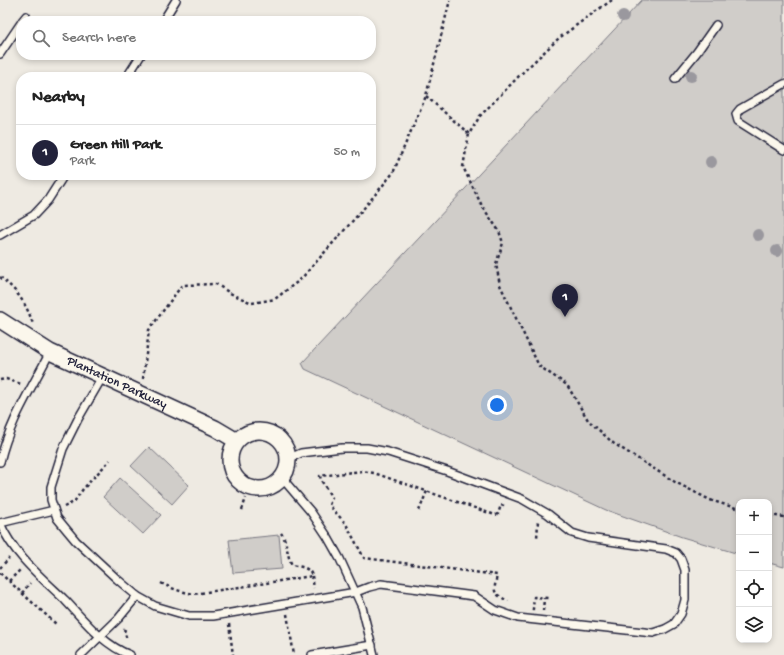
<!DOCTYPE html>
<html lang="en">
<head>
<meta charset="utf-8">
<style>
  body { margin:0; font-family:"Gochi Hand",sans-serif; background:#f6f6f6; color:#222 }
  .controls { position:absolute; right:12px; bottom:12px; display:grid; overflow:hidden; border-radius:8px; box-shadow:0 2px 6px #0003 }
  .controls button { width:36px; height:36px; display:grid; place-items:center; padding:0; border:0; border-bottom:1px solid #e0e0e0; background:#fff; color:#222; font:20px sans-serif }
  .you { position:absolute; left:497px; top:405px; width:14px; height:14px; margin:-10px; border:3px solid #fff; border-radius:50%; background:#1a73e8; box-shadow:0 0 0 6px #1a73e833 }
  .badge { display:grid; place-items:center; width:26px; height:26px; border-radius:50%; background:#22223b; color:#fff; font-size:13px; font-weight:700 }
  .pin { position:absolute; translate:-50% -33px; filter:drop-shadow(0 1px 2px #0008) }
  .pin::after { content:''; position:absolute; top:21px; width:14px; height:12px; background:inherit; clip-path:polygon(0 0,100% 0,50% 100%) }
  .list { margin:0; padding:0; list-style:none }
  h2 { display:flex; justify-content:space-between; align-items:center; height:52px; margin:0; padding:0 16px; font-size:17px }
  h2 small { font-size:13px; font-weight:400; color:#767676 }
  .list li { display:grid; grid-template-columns:26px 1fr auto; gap:12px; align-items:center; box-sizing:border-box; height:56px; padding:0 16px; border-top:1px solid #e0e0e0 }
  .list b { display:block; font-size:15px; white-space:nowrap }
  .list p { margin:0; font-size:13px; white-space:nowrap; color:#767676 }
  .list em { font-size:13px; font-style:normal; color:#767676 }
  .icon { flex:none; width:22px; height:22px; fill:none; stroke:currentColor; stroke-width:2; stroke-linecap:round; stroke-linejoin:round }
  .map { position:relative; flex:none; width:784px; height:655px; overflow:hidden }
  .search { position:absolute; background:#fff; box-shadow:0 2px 6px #0003; left:16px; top:16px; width:360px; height:44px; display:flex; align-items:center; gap:10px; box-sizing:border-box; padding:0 14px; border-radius:16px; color:#767676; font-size:15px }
  .panel { position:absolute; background:#fff; box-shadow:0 2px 6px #0003; left:16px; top:72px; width:360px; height:108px; border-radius:16px }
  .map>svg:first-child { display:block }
  .green { fill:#d0cdc9; stroke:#797882 }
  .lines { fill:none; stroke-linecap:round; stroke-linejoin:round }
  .lane-casing { stroke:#22223b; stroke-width:10 }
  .street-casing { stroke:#22223b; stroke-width:18 }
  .path { stroke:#22223b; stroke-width:2.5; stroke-dasharray:3 3; stroke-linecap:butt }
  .lane { stroke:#fbf7ec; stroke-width:7 }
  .street { stroke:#fbf7ec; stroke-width:15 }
  .tree { fill:#9a989e }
  .labels { text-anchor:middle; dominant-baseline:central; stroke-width:3; stroke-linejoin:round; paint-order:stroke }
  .street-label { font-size:13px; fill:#22223b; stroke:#fbf7ec }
</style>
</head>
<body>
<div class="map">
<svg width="784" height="655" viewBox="0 0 784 655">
  <rect width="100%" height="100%" fill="#eeeae2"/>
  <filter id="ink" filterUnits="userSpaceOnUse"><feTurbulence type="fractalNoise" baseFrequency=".025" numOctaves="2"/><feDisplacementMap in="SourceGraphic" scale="8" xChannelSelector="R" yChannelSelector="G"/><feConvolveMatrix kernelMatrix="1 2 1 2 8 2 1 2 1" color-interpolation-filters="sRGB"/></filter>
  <g filter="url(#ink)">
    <!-- green -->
    <g class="green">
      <polygon points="642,0 784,0 784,567 769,563 769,502 739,502 739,554 682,537 606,510 305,369 302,363"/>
      <polygon points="149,447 189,485 172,504 131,466"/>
      <polygon points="120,478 161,515 143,534 103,497"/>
      <polygon points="279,535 282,569 233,573 229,540"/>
    </g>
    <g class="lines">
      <defs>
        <g id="lane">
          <polyline points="22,21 26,16"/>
          <polyline points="163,21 176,0"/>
          <polyline points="0,54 21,23"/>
          <polyline points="127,77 141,55"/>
          <polyline points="675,79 697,52 716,25"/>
          <polyline points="784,84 740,109 736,114 738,121 784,150"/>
          <polyline points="0,235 34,215 48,200 64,175"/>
          <polyline points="103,376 78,419 63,449 51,487 51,500 57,518 66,529 76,541 117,579 137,596 155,606 189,616 213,616 356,592 369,587 381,584 474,596 495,610 518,618 653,633 665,629 674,624 681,614 685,600 685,570 681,559 676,553 666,549 588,538 572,533 548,514 522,499 447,471 388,452 367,448 342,448 301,453 288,459"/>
          <path d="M0,462c9,-40 32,-74 50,-110"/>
          <polyline points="282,478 311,512 327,536 340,559 362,607 374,655"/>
          <path d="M0,523c13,31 41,54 65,77 19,20 38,45 65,55"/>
          <polyline points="0,523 54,510"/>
          <polyline points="81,655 119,618 137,596"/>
          <polyline points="312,655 372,645"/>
        </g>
        <g id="street">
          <path id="s1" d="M0,320l50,32 165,76 22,13"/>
          <circle cx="259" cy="460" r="29"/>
        </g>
      </defs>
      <!-- lane casing -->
      <use href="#lane" class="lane-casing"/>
      <!-- street casing -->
      <use href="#street" class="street-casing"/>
      <!-- path -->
      <g class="path">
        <polyline points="612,0 592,14 559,38 521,74 480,116 469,134 463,167 482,206 499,231 503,243 496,264 500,285 539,366 567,385 588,420 613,443 675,482 710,500 739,509"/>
        <polyline points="426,96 469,134"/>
        <path d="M0,277c17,13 26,26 33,47"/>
        <polyline points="143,379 149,330 182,285 216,284 230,293 252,303 275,299 301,279 364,208 393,173 426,96 450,0"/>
        <polyline points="0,380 6,379 21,384"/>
        <path d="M504,506l-3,-1 -3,9 -3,1 -121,-42 -11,-2 -10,1 -33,4 1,4 11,18 -3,7 17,19 18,34 133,17c-3,17 -6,17 11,26"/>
        <polyline points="64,507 74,502 83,489 110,460"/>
        <polyline points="242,510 246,498"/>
        <polyline points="419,511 427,491"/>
        <polyline points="769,515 784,517"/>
        <polyline points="537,522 538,523 537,538"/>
        <polyline points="0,568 9,558"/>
        <polyline points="0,573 56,624"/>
        <polyline points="312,576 314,588"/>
        <polyline points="9,581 20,570"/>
        <path d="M161,583c11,6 21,9 33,11l118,-18c-2,-9 -12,-9 -20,-11 -6,-11 -4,-23 -11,-32"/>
        <polyline points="22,593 30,583"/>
        <polyline points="532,608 533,609 534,597 548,598"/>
        <polyline points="543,611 544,598"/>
        <polyline points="287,614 294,655"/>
        <polyline points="229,624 233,655"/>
        <polyline points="125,629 124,632 127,639"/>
      </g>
      <!-- lane -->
      <use href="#lane" class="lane"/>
      <!-- street -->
      <use href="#street" class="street"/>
    </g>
    <!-- trees -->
    <g class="tree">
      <circle cx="623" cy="16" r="6"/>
      <circle cx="691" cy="76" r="6"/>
      <circle cx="711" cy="162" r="6"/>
      <circle cx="758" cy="235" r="6"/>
      <circle cx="777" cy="251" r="6"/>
    </g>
  </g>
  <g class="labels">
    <!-- street labels -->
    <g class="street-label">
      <text stroke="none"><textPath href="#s1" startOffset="133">Plantation Parkway</textPath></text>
    </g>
  </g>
</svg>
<div class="controls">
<button>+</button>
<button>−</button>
<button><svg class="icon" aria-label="locate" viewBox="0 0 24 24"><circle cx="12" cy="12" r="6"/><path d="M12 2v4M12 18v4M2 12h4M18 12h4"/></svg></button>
<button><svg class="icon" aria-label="layers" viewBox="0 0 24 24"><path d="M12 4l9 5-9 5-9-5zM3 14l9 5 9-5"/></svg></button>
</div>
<div class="you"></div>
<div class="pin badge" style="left:565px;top:317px">1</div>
<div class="search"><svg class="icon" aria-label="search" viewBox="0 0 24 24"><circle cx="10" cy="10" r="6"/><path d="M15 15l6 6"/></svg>Search here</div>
<section class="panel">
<h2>Nearby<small></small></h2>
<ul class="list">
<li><span class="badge">1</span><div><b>Green Hill Park</b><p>Park</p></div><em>50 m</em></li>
</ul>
</section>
</div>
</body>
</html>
